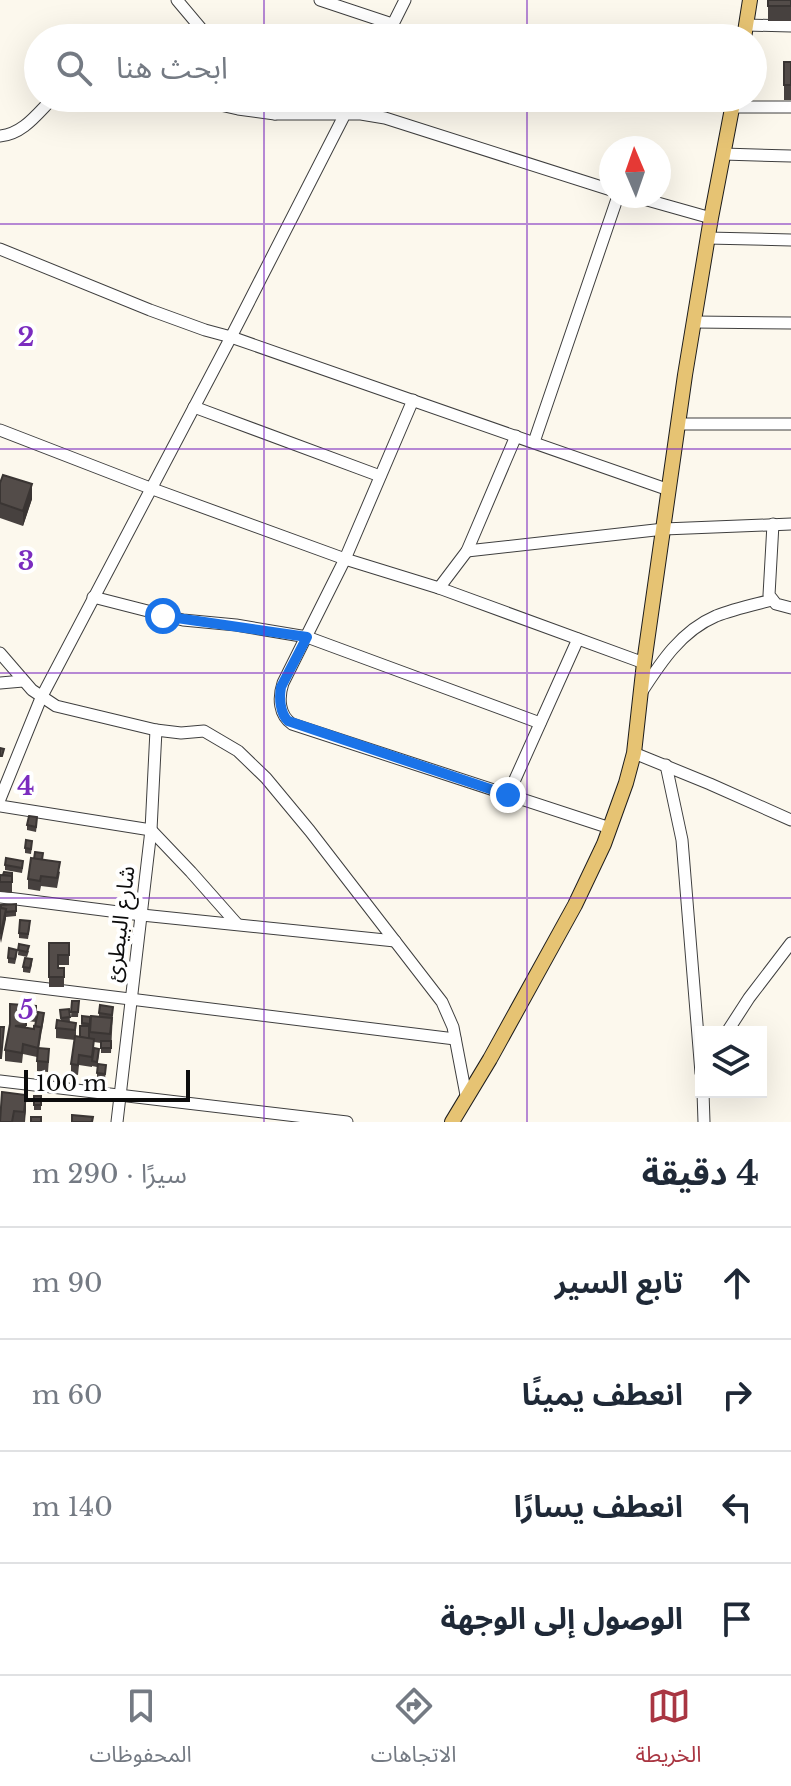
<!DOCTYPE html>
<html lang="ar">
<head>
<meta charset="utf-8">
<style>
  body { margin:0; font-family:"Libre Baskerville","Noto Sans Arabic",serif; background:#f2f2f3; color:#1f2937; direction:rtl }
  .controls { position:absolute; right:24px; bottom:24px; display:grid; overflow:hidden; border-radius:0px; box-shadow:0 8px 32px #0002 }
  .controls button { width:72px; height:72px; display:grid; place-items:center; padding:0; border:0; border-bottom:2px solid #e0e1e3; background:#fff; color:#1f2937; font:40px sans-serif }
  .compass { position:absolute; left:599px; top:136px; width:72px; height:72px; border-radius:50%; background:#fff; box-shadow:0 8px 32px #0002; rotate:358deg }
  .scale { position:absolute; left:24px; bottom:20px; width:166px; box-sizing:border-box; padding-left:8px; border:4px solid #0c0c0c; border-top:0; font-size:22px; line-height:28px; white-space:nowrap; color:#0c0c0c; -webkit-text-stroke:6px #fff; paint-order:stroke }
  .stop { position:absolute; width:24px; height:24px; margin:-18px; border:6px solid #1a73e8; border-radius:50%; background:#fff }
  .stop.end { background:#1a73e8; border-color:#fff; box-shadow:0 2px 8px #0008 }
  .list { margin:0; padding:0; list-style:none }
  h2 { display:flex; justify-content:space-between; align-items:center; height:104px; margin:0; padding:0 32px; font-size:34px }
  h2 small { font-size:26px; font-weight:400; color:#747a83 }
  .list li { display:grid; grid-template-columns:52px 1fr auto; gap:24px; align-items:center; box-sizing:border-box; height:112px; padding:0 32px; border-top:2px solid #e0e1e3 }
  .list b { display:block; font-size:30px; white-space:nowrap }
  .list em { font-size:26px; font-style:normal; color:#747a83 }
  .icon { flex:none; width:44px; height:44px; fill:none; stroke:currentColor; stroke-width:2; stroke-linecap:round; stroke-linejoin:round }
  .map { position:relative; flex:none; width:791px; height:1122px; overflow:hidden; direction:ltr }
  .search { position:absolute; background:#fff; box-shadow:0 8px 32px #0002; left:24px; right:24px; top:24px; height:88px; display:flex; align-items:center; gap:20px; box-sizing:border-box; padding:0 28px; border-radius:44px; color:#747a83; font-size:30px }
  .sheet { height:552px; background:#fff }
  nav { display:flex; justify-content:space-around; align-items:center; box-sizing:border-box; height:112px; border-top:2px solid #e0e1e3; background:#fff; font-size:22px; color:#747a83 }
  nav a { display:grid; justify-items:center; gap:4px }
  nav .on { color:#a93642 }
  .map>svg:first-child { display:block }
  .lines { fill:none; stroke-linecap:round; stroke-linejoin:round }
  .minor-casing { stroke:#3f3f3f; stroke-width:13 }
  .major-casing { stroke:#1d1d1d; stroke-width:16 }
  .minor { stroke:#fff; stroke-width:11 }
  .major { stroke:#e6c373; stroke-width:14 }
  .wall { fill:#47413f }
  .shaded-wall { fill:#3a3533 }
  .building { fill:#534c49; stroke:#3a3533; stroke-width:2 }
  .route { stroke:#1a73e8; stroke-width:10 }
  .grid { fill:none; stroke:#7b2cbf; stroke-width:2; stroke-opacity:0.55 }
  .labels { text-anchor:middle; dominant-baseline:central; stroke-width:8; stroke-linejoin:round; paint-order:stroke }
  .street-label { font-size:22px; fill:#0c0c0c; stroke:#fff }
  .grid-label { font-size:26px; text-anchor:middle; font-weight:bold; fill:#7b2cbf; stroke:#fff; stroke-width:8; stroke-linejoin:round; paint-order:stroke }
</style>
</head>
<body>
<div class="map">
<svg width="791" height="1122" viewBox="0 0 791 1122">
  <rect width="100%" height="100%" fill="#fcf8ed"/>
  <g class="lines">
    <defs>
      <g id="minor">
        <polyline points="177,0 209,38"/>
        <polyline points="320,0 392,24"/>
        <polyline points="746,25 791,26"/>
        <polyline points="386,38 405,0"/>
        <polyline points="189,98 238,109 275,114"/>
        <polyline points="261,98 275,114 345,114 354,98"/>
        <polyline points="732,107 791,107"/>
        <path d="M0,136c23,-2 37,-22 53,-38"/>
        <polyline points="723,154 791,156"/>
        <polyline points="633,196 711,218"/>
        <polyline points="707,238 791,240"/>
        <polyline points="0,249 150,310 205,330 231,337 669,490"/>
        <polyline points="694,322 791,323"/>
        <path d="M413,400l-68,159 -62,124c-5,15 -4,32 9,41l318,104"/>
        <polyline points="194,407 380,476"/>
        <polyline points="679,424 791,424"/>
        <polyline points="0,430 150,488 345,559 439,588 644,663"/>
        <polyline points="534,442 618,196"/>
        <polyline points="773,524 769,595 776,604 791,608"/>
        <polyline points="467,551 664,529 791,524"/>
        <polyline points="439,588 467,551 516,436"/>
        <polyline points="93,597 183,620 236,625 307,637 540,723"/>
        <polyline points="0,653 32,690 56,706 156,730 181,733 204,731 238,751 266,778 310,831 442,1002 453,1027 466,1095"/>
        <polyline points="0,683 23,681"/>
        <path d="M641,693c20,-31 40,-62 75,-77 18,-7 37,-11 56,-16"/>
        <polyline points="634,753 710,784 791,820"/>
        <polyline points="666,765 682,840 701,1073"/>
        <polyline points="508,795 578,639"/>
        <polyline points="0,799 41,698 231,337 345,114 361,114 385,118 611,190"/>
        <polyline points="0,806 151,830 191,872 237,924"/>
        <polyline points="0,897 142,915 395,941"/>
        <polyline points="0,983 455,1039"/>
        <polyline points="727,1032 749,998 791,943"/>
        <polyline points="0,1081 347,1122"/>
        <polyline points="703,1092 704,1122"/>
        <polyline points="117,1122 151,830 156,730"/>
      </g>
      <g id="major">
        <polyline points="744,38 750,0"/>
        <polyline points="452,1122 490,1059 575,905 604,844 626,783 634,753 644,663 685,375 711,218 734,98"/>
      </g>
    </defs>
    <!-- minor casing -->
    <use href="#minor" class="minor-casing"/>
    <!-- major casing -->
    <use href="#major" class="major-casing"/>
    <!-- minor -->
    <use href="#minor" class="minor"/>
    <!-- major -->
    <use href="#major" class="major"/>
  </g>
  <!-- wall -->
  <g class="wall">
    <rect x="768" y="0" width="23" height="21"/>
    <rect x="784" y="62" width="7" height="38"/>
    <polygon points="0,483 32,499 23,526 0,518"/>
    <polygon points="37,823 36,832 27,830 27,825"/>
    <polygon points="32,846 31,854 25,853 25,848"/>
    <polygon points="43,860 60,872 57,888 41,886 40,891 28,889 28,879"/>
    <polygon points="5,865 23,866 22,873 5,870"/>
    <polygon points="12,873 12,893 0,892 0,875"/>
    <polygon points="16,904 16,916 6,917 0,943 0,908"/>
    <polygon points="30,926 28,939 19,938 19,933"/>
    <polygon points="49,943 69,943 69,965 58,965 58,968 64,968 64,987 49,987"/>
    <polygon points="19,944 29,951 27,957 18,955"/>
    <polygon points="17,955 15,964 8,963 8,958"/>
    <polygon points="32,964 30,973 23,972 23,967"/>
    <polygon points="72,1001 79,1001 78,1017 71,1017"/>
    <polygon points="10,1004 36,1006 36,1022 26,1021 26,1028 34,1029 44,1018 39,1048 49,1059 48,1072 37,1071 37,1057 23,1054 22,1063 5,1061 5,1050 10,1024"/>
    <polygon points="69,1009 70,1022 76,1023 76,1037 80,1037 82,1016 90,1017 89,1039 90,1039 90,1032 99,1016 99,1013 113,1012 111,1053 101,1053 101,1043 94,1042 94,1048 99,1054 97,1067 92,1066 92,1063 92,1067 79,1065 78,1075 71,1074 71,1064 75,1040 56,1038 56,1028 61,1021 60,1010"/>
    <polygon points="106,1070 105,1079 97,1078 97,1073"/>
    <rect x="34" y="1096" width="7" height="14"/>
    <polygon points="26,1110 25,1122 0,1122 0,1112"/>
  </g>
  <!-- shaded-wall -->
  <g class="shaded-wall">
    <polygon points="32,484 32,499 23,526 23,511"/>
    <polygon points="6,909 6,919 1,943 1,933"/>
    <polygon points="26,1095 26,1110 24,1122 24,1112"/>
  </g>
  <!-- building -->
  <g class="building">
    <rect x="768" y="0" width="23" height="6"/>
    <rect x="784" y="62" width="7" height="23"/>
    <polygon points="3,475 32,484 23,511 0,503 0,483"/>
    <polygon points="0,748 4,749 2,756 0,756"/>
    <polygon points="29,816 37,817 36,827 27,825"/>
    <polygon points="26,840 32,841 31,849 25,848"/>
    <polygon points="35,852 43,853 42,860 34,859"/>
    <polygon points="6,858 23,861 22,868 5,865"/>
    <polygon points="31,858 60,862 57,878 41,876 40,881 28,879"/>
    <polygon points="4,872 12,873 12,876 3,875"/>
    <polygon points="0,875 12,876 12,882 0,882"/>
    <polygon points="16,904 16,911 5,912 6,909 1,908 1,905"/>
    <polygon points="0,908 6,909 1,933 0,933"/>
    <polygon points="20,920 30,921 28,934 19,933"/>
    <polygon points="49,943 69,943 69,955 58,955 58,968 64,968 64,977 49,977"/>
    <polygon points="19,944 29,946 27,952 18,950"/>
    <polygon points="9,948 17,950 15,959 8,958"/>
    <polygon points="25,958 32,959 30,968 23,967"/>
    <polygon points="72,1001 79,1001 78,1012 71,1012"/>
    <polygon points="10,1004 36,1006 36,1012 26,1011 26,1025 15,1026 34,1029 34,1026 41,1027 38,1048 23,1044 22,1053 5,1050 10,1024"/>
    <polygon points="100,1005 113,1007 112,1015 99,1013"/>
    <polygon points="69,1009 70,1017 61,1018 60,1010"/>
    <polygon points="38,1012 44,1013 41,1030 41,1027 35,1026"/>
    <polygon points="82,1016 90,1017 90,1024 82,1023"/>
    <polygon points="91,1016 112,1018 110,1034 90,1032"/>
    <polygon points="57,1020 76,1023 75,1030 56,1028"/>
    <polygon points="80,1026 89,1026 89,1039 80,1037"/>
    <polygon points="0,1027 4,1027 1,1058 0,1058"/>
    <polygon points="75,1036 94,1039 92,1057 79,1055 78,1065 71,1064"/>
    <rect x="101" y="1041" width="10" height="7"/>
    <polygon points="38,1048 49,1049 48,1062 37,1061"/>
    <polygon points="94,1048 99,1049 97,1062 92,1061"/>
    <polygon points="98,1064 106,1065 105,1074 97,1073"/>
    <polygon points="2,1092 26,1095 24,1112 14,1111 12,1122 0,1122"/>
    <rect x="34" y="1096" width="7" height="9"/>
    <polygon points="72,1115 93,1117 92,1122 72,1122"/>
    <rect x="31" y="1117" width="10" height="5"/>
  </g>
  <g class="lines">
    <!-- route -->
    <path class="route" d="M163,616l144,21 -26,50c-2,11 -1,26 7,34l220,74"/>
  </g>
  <!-- grid -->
  <path class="grid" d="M264,0v38M527,0v38M264,98v1024M527,98v1024M0,224h791M0,449h791M0,673h791M0,898h791"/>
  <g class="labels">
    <!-- street labels -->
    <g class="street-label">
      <text transform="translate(120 924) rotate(-83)">شارع البيطرئ</text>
    </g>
  </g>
  <g class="grid-label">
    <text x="26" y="346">2</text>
    <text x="26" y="570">3</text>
    <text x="26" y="795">4</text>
    <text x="26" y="1019">5</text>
  </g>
</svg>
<div class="controls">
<button><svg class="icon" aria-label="layers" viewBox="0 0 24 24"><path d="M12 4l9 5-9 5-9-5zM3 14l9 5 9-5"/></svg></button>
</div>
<svg class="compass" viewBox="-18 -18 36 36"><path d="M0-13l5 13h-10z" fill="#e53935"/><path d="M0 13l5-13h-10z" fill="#747a83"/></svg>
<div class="scale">100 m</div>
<div class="stop" style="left:163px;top:616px"></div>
<div class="stop end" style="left:508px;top:795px"></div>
<div class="search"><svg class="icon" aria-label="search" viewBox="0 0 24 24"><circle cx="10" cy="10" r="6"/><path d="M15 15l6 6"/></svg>ابحث هنا</div>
</div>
<section class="sheet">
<h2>4 دقيقة<small>سيرًا · 290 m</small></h2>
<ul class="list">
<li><svg class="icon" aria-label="ahead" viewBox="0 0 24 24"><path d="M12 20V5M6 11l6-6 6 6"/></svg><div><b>تابع السير</b></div><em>90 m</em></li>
<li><svg class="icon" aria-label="right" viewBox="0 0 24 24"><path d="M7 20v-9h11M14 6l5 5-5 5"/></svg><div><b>انعطف يمينًا</b></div><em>60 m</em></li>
<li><svg class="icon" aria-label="left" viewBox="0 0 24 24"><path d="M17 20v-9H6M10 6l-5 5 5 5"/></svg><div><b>انعطف يسارًا</b></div><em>140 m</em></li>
<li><svg class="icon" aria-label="arrive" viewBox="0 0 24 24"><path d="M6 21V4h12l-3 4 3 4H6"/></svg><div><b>الوصول إلى الوجهة</b></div></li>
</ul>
</section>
<nav>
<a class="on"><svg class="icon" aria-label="map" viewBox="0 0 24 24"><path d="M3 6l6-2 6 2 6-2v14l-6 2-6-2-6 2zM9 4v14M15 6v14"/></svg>الخريطة</a>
<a><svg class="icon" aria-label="directions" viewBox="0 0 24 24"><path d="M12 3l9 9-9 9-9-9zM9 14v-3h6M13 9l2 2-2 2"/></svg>الاتجاهات</a>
<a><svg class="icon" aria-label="saved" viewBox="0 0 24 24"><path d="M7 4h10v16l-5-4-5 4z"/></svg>المحفوظات</a>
</nav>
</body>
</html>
